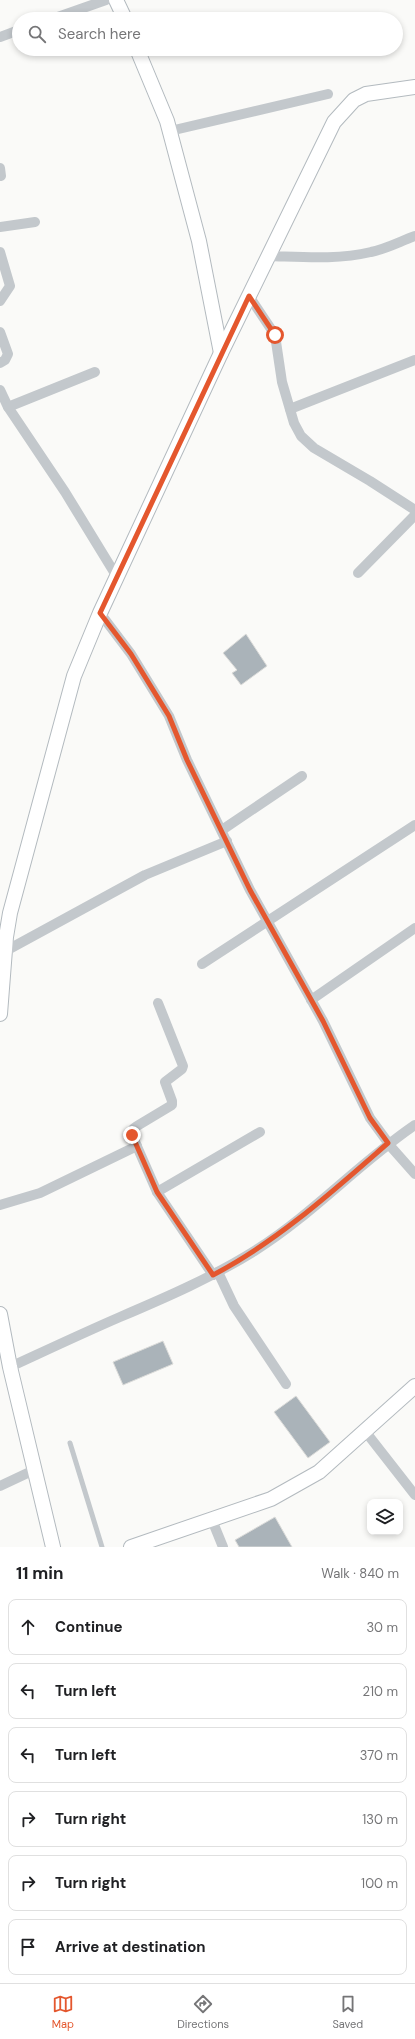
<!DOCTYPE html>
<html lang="en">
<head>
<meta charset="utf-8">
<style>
  body { margin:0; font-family:"DM Sans",sans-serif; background:#f2f2f2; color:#202124 }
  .controls { position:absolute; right:12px; bottom:12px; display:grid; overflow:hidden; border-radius:8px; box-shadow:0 2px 6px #0003 }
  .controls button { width:36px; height:36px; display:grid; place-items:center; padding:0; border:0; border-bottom:1px solid #e0e0e0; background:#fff; color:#202124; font:20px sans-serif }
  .stop { position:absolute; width:12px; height:12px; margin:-9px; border:3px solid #e4572e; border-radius:50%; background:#fff }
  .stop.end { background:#e4572e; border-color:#fff; box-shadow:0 1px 4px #0008 }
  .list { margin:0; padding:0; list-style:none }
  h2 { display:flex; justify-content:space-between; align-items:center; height:52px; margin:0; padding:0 16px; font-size:17px }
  h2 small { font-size:13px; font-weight:400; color:#757577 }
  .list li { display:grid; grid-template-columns:26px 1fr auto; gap:12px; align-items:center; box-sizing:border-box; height:56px; margin:0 8px 8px; padding:0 8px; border:1px solid #e0e0e0; border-radius:8px }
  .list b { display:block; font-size:15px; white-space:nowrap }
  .list em { font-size:13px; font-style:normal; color:#757577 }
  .icon { flex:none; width:22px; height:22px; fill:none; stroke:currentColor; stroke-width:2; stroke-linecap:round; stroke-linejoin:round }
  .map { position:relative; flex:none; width:415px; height:1547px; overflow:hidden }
  .search { position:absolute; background:#fff; box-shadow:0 2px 6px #0003; left:12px; right:12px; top:12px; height:44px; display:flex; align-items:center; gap:10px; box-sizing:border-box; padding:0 14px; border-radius:22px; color:#757577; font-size:15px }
  .sheet { height:436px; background:#fff }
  nav { display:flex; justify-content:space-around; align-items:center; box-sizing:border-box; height:56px; border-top:1px solid #e0e0e0; background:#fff; font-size:11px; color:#757577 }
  nav a { display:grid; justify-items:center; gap:2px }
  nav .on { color:#e4572e }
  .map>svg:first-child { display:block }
  .building { fill:#aab3b9; stroke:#dcdcda }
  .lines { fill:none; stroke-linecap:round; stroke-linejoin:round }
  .secondary-casing { stroke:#b3babf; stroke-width:16 }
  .lane { stroke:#c3c8cc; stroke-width:5 }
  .street { stroke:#c3c8cc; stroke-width:10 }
  .secondary { stroke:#fff; stroke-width:14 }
  .route { stroke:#e4572e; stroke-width:5 }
</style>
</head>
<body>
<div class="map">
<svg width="415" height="1547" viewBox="0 0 415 1547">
  <rect width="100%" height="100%" fill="#fafaf8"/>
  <!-- building -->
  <g class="building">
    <polygon points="246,634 267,666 241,685 232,673 237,670 223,653"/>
    <polygon points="163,1341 173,1364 123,1385 113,1362"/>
    <polygon points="296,1396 330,1442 308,1458 274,1412"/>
    <polygon points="275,1517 292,1547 239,1547 235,1540"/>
  </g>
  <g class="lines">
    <defs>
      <g id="secondary">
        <polyline points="116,0 125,19"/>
        <polyline points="137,49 167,121 199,241 221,353"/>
        <polyline points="0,1014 6,937 10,913 74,676 100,613 221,353 334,122 354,100 366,94 415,87"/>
        <polyline points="0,1314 10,1367 53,1547"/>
        <polyline points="131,1547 271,1499 319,1472 415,1386"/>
      </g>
    </defs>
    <!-- secondary casing -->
    <use href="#secondary" class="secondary-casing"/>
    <!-- lane -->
    <polyline class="lane" points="70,1443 102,1547"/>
    <!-- street -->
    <g class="street">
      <polyline points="52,19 106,0"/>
      <polyline points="0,37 19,30"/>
      <polyline points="170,131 328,94"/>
      <polyline points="0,168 1,176"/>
      <polyline points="0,227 35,222"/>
      <polyline points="0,252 10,286 0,301"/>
      <path d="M268,256c35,1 69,4 103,-4 15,-3 30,-11 44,-16"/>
      <polyline points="249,296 275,335 282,382 294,423 301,436 314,448 370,481 415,510"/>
      <polyline points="0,332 8,354 5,360 0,363"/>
      <polyline points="0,390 8,407 65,492 117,577"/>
      <polyline points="8,407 95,372"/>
      <polyline points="290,409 415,360"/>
      <polyline points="358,573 415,515"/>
      <polyline points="100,613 131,654 169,716 187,760 250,890 323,1021 370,1118 392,1148 415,1174"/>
      <polyline points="222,830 302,776"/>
      <polyline points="0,954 145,875 227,841"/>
      <polyline points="202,964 415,825"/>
      <polyline points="311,1000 415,928"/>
      <polyline points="158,1003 183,1066 182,1069 165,1082 172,1101 172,1105 137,1126 133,1129 132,1135 157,1192 213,1275"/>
      <polyline points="157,1192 260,1132"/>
      <polyline points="0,1205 40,1193 137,1146"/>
      <polyline points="218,1272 234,1306 286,1384"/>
      <path d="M10,1367c37,-17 73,-34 110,-50 47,-20 93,-40 136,-67 57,-36 103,-87 159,-125"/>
      <polyline points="365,1431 415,1495"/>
      <polyline points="0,1486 34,1470"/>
      <polyline points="212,1520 223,1547"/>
    </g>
    <!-- secondary -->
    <use href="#secondary" class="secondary"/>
  </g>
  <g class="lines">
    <!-- route -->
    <path class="route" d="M132,1135l25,57 56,83c65,-34 120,-84 175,-132l-18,-25 -47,-97 -73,-131 -63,-130 -18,-44 -38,-62 -31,-41 149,-317 26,39"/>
  </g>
</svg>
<div class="controls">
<button><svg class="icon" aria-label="layers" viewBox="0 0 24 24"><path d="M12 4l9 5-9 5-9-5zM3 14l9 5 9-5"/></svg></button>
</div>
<div class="stop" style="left:275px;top:335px"></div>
<div class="stop end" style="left:132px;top:1135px"></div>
<div class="search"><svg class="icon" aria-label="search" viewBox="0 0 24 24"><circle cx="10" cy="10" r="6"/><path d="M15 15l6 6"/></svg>Search here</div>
</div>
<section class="sheet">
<h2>11 min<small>Walk · 840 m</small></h2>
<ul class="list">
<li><svg class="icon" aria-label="ahead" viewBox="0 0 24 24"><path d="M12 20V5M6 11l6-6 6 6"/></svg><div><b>Continue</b></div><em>30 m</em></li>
<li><svg class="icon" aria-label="left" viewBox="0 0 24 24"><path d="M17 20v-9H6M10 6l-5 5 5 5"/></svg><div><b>Turn left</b></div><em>210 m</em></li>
<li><svg class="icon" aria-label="left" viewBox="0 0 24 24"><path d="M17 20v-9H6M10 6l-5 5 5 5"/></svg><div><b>Turn left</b></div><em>370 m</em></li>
<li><svg class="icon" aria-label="right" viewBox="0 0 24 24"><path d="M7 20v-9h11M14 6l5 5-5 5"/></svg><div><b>Turn right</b></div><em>130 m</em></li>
<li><svg class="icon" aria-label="right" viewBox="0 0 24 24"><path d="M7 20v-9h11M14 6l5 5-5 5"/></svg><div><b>Turn right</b></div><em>100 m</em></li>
<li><svg class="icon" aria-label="arrive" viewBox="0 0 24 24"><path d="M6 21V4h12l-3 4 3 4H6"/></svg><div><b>Arrive at destination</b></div></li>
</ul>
</section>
<nav>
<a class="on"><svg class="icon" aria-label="map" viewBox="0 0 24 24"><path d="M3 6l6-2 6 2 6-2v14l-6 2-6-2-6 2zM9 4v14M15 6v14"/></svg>Map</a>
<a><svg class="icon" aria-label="directions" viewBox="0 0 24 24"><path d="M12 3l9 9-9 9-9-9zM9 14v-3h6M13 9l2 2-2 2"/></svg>Directions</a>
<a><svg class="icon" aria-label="saved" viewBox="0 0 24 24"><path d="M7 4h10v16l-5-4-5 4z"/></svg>Saved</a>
</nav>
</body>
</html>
